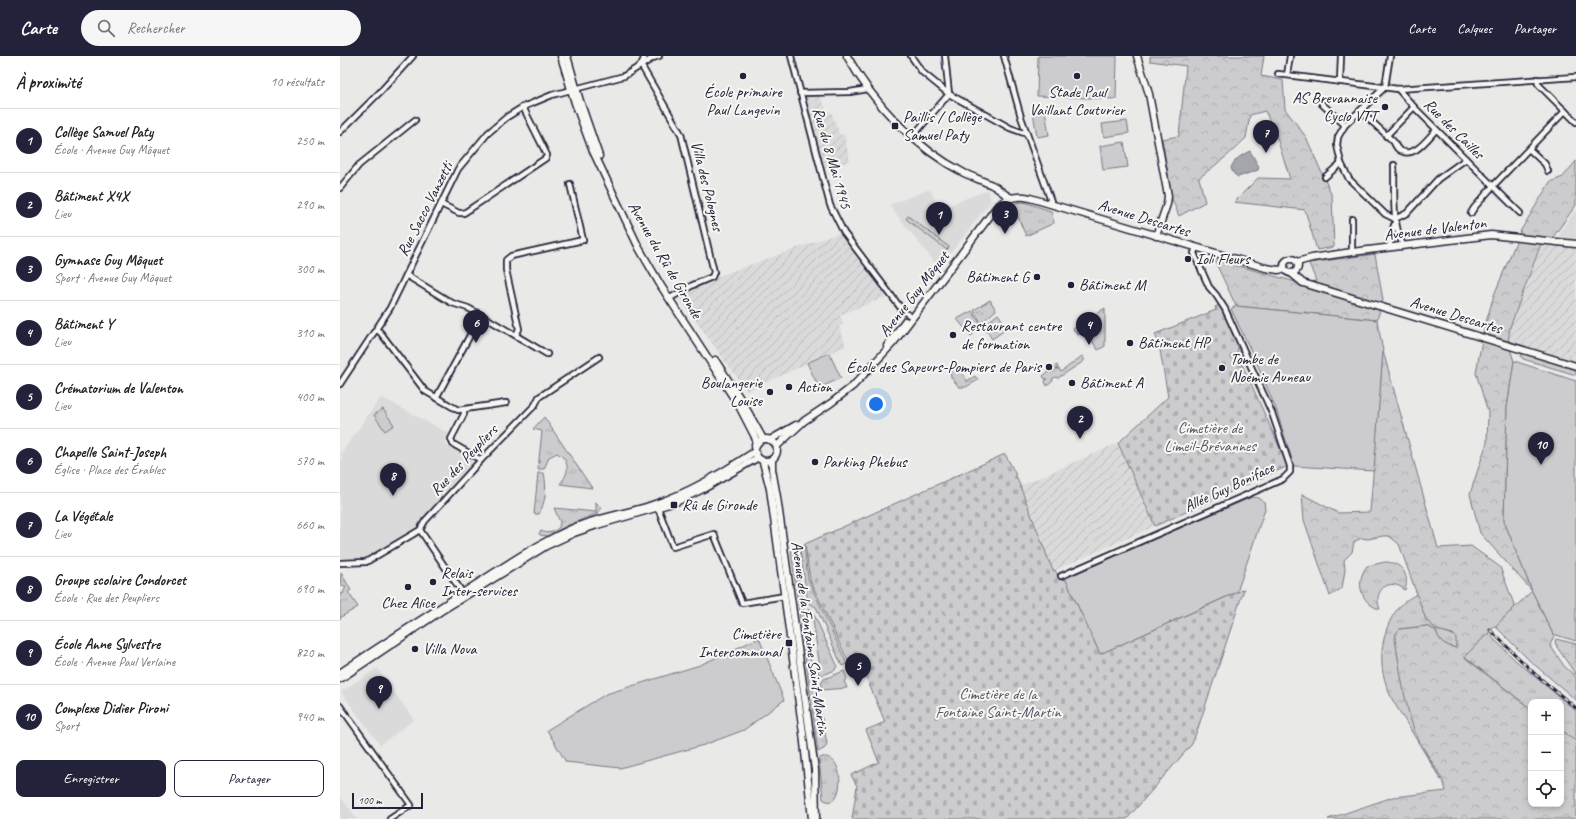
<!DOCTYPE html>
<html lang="fr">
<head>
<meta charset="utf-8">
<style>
  body { margin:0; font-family:Caveat,sans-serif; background:#f6f6f6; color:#222 }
  .controls { position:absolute; right:12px; bottom:12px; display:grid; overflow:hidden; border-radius:8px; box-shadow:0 2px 6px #0003 }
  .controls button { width:36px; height:36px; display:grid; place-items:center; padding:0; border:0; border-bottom:1px solid #e0e0e0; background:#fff; color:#222; font:20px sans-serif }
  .scale { position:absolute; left:12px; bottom:10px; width:71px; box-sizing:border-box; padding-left:4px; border:2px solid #22223b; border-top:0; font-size:11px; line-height:14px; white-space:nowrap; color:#22223b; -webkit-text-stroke:3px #f6f6f2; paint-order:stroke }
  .you { position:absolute; left:536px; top:348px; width:14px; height:14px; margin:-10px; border:3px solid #fff; border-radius:50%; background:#1a73e8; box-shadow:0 0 0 6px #1a73e833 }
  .badge { display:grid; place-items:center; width:26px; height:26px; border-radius:50%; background:#22223b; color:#fff; font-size:13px; font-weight:700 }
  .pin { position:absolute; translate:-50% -33px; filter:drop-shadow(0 1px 2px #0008) }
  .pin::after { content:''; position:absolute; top:21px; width:14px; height:12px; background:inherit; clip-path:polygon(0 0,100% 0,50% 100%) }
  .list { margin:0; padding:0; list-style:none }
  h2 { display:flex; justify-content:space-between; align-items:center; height:52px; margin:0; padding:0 16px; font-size:17px }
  h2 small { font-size:13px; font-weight:400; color:#767676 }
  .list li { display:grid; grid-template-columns:26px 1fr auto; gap:12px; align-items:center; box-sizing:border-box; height:64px; padding:0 16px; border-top:1px solid #e0e0e0 }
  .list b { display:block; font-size:15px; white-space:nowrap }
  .list p { margin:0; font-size:13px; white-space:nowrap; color:#767676 }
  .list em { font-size:13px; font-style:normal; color:#767676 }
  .actions { display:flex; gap:8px; padding:12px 16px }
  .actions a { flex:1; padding:9px 0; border:1px solid #22223b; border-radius:8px; text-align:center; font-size:14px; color:#22223b }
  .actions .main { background:#22223b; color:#fff }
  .icon { flex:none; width:22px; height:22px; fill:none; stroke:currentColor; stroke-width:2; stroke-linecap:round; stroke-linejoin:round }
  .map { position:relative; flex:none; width:1236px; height:763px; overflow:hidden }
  header { display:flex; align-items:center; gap:24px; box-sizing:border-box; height:56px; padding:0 20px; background:#22223b; color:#fff }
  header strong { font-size:19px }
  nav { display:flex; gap:22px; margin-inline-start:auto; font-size:14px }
  .search { width:280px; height:36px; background:#f6f6f6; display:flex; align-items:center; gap:10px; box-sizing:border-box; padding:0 14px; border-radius:22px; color:#767676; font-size:15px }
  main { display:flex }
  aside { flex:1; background:#fff }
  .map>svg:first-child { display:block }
  .built { fill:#dadada }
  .industrial { fill:url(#industrial-furrows) }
  .grass { fill:url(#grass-tufts); stroke:#777784 }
  .forest { fill:url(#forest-crowns); stroke:#777784 }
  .cemetery { fill:url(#cemetery-stones); stroke:#777784 }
  .garden { fill:#ccccce; stroke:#777784 }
  .water { fill:#a5a5ac; stroke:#71717f }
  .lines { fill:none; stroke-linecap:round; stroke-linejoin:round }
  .street-casing { stroke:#22223b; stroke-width:8 }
  .secondary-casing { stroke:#22223b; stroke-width:9 }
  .street { stroke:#f6f6f2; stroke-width:4.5 }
  .secondary { stroke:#f6f6f2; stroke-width:6 }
  .rail-casing { stroke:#22223b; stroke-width:3 }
  .rail { stroke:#f6f6f2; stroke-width:1.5; stroke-dasharray:4.5; stroke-linecap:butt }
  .poi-dot { fill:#22223b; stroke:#f6f6f2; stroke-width:1.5 }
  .labels { text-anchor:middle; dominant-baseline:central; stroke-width:4; stroke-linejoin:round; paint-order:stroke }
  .poi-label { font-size:16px; fill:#22223b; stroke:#f6f6f2; text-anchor:start }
  .street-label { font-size:16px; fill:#22223b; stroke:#f6f6f2 }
  .park-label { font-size:16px; fill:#555567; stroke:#f6f6f2 }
</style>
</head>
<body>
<header>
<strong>Carte</strong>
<div class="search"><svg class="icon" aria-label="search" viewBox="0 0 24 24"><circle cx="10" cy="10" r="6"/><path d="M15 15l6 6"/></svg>Rechercher</div>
<nav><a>Carte</a><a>Calques</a><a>Partager</a></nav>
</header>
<main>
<aside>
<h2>À proximité<small>10 résultats</small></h2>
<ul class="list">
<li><span class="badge">1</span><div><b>Collège Samuel Paty</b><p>École · Avenue Guy Môquet</p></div><em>250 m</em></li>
<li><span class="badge">2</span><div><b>Bâtiment X4X</b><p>Lieu</p></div><em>290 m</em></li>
<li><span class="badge">3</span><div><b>Gymnase Guy Môquet</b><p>Sport · Avenue Guy Môquet</p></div><em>300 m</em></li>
<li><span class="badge">4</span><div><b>Bâtiment Y</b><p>Lieu</p></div><em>310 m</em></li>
<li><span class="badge">5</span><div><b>Crématorium de Valenton</b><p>Lieu</p></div><em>400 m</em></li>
<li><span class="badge">6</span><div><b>Chapelle Saint-Joseph</b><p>Église · Place des Érables</p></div><em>570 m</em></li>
<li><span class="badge">7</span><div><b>La Végétale</b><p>Lieu</p></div><em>660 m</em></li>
<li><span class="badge">8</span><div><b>Groupe scolaire Condorcet</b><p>École · Rue des Peupliers</p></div><em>690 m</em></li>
<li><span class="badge">9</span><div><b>École Anne Sylvestre</b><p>École · Avenue Paul Verlaine</p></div><em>820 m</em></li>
<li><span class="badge">10</span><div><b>Complexe Didier Pironi</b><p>Sport</p></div><em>940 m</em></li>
</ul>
<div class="actions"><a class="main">Enregistrer</a><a>Partager</a></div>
</aside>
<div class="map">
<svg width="1236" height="763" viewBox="0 0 1236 763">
  <defs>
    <pattern id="industrial-furrows" width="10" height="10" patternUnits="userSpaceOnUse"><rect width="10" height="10" fill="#dadada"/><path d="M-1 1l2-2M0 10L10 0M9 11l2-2" fill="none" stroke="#bbbbbc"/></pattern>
    <pattern id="grass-tufts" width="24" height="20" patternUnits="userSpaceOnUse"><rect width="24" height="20" fill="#ccccce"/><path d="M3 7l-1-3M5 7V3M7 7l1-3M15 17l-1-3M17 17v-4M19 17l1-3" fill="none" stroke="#afafb2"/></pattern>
    <pattern id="forest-crowns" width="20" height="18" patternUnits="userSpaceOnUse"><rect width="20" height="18" fill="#ccccce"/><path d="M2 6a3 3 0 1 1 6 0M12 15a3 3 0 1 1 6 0" fill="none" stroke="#afafb2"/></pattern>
    <pattern id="cemetery-stones" width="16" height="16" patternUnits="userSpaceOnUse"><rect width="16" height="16" fill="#ccccce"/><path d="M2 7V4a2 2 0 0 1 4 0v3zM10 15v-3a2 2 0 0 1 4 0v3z" fill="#afafb2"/></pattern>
  </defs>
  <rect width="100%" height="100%" fill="#e9e9e7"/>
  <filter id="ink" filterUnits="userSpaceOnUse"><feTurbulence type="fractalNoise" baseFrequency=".025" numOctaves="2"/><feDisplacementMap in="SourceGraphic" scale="8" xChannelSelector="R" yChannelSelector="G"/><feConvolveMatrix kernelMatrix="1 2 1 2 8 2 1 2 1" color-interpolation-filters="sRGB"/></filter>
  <g filter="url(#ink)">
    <!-- built -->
    <g class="built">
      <polygon points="590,133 599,153 648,134 651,145 599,212 549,149"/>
      <polygon points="1236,153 1236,184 1219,183 1221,174"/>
      <polygon points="41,341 110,378 105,386 108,391 113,391 132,402 133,409 77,472 28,502 0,502 0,406 3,401 0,399"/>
      <polygon points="37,612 74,664 40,689 1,636"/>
      <polygon points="0,740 17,763 0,763"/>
    </g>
    <!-- industrial -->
    <g class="industrial">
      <polygon points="475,39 479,39 488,57 491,56 500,79 504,78 510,105 484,113 465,43 466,41"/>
      <polygon points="499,177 548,240 500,259 503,268 499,270 506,290 407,335 339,242 357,230 382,219"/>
      <polygon points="1202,188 1236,190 1236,308 1168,287 1170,271"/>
      <polygon points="778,387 815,470 713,515 680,430"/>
    </g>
    <!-- grass -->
    <g class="grass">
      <path d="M684,146l27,9 3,12 -28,13 -9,-21 -14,8 -3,-8c7,-8 12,-13 24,-13z"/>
      <polygon points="650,244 656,254 641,267 634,254"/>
      <polygon points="765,252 765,290 758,294 746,275 738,279 733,273"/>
      <polygon points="632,255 642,270 631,280 617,263"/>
      <polygon points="658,258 668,272 652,283 645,272 649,268 648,266"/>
      <polygon points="1182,296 1236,313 1236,319 1183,303 1181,300"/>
      <polygon points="742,300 744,302 744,305 718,322 716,321 712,323 713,325 707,330 705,325 707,323 705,323 703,320 717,309 718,312 716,313 719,313 721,316"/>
      <polygon points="616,307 627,325 635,320 638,324 626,331 619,331 611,321 609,312"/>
      <path d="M204,361l48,71 -32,-4c7,-9 10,-15 4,-26l-7,-5 -8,4 -5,12h-6l4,-38 -9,-2z"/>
      <path d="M198,417h6c3,15 2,28 -5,41h-5z"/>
      <path d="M256,446l5,7 -3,4 -32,13 -18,10 -8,-1 -1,-2 2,-2c6,3 13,2 18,-4l1,-5 -6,-14 42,4z"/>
      <polygon points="464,489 468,523 507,608 502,610 476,551 468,547 460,493 455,495 472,614 487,687 485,692 478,696 451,495"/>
      <path d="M1045,506c16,0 25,12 20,28 -16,-14 -33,1 -25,19h-1c-19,-6 -24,-28 -12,-43z"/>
      <polygon points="1,517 11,534 8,536 18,551 1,561 0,563 0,537 3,538 6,530 0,529"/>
      <polygon points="1192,535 1213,578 1214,580 1210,589 1224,610 1236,621 1236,644 1189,604 1155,570"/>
      <path d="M1078,538c5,14 6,30 21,36 7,3 12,3 18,8l-1,10c-11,-3 -16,-5 -20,-17l-10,-5 -26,3 -3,23 9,46 9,35 26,47 -49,-81c-4,-8 -7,-17 -9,-26 -5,-28 5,-68 35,-79z"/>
      <polygon points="468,552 472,554 497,609 495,614 483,619 479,618 477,613 480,612 472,557 469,557"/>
      <polygon points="1148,577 1175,604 1236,655 1236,685 1221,674 1221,646 1191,646 1191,653 1124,600"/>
      <polygon points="504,615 507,623 504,625 507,632 481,634 481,628 484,623"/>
      <path d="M482,701c26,-3 21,57 1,42l-4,-40z"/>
    </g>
    <!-- forest -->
    <g class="forest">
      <polygon points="810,0 924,0 921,20 943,24 945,53 966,81 992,140 994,191 977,194 965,154 894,146 918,122 950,123 936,79 925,55 910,59 906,82 888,99 859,122 865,146 839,160 832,143 822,83 839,80 846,10 810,5"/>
      <polygon points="1236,105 1236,149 1208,188 1201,188 1170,271 1168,287 1174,305 1167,352 1164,465 1192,535 1140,477 1130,438 1147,386 1148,356 1136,317 1144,273 1154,239 1181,174 1210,126 1223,121"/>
      <polygon points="1035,198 1043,244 1037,264 896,250 874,203 959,227 976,225 969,207"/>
      <path d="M1043,295l55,197 33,-2 29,21 15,40 -51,50 67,52v95h30v-74l15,11v78h-248l65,-22 53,-6c-3,-18 -24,-40 -31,-59 -11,-29 -15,-63 -20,-93l1,-6 4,-4 27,-3 9,5c4,12 9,14 20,17v-10l-3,-4 -16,-4 -11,-10 -27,-76 -10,-8h-6l-15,3 -7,-1 -7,4 -2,10 -8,8 1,10 -3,18 -12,8 -26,-76 -2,-26 36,19 32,-1z"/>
      <polygon points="1216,583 1236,588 1236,619 1217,591 1215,586"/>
    </g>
    <!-- cemetery -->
    <g class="cemetery">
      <polygon points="879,249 899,288 897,297 948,410 815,470 778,387 828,341 819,288 815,278 876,254 875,251"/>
      <polygon points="665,398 675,417 713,515 715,514 720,524 725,522 760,598 904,533 858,672 852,688 787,763 512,763 517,730 511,719 539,706 526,674 545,666 524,616 515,620 470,524 465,488"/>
    </g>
    <!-- garden -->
    <g class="garden">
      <polygon points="698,0 777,0 776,43 697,40"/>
      <polygon points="705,54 709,79 697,81 693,56"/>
      <polygon points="787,65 789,77 764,81 762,68"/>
      <polygon points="784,86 788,111 763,114 760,90"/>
      <polygon points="568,160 609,191 607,194 566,163"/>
      <polygon points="896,250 1037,264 1043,295 1034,415 954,410 936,353 916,305 912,305 913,299 891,253"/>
      <polygon points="489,297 501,322 479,332 467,307"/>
      <polygon points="1174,305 1236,325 1236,585 1213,578 1192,535 1164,465 1167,352"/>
      <polygon points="43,353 54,369 45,375 34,359"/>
      <polygon points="912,441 919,442 924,446 925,453 897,536 760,598 725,522"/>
      <polygon points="419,582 444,644 404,674 364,689 280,712 226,706 207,674 266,638 360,609"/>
    </g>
    <!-- water -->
    <path class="water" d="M910,95l9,16 -1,3 -20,7 -4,-3 -3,-6c3,-9 11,-13 19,-17z"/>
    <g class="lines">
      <defs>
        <g id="street">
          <polyline points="305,0 301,9 341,78 374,216 372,221 353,229 332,241"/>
          <polyline points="451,0 490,149 504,177 563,255 569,259"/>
          <polyline points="571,0 582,16 609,38 670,72 684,77 687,76"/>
          <polyline points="664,0 681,61 712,148"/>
          <polyline points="1050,0 1045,31 1005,69 998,81 997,89 1001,107 1009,123 1045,158 1055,163"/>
          <polyline points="938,18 1058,33 1236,21"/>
          <polyline points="947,19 950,0"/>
          <polyline points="1197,23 1198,28 1236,66"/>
          <polyline points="1000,26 1001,0"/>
          <polyline points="1058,33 1074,51 1180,157"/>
          <polyline points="460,37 510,36 528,33"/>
          <polyline points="982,48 1005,69"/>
          <path d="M1021,55c10,10 21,20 32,30 2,3 3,6 5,8 15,12 29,-10 38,-19"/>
          <polyline points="0,76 41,35 73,0"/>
          <polyline points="1046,80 1074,51"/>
          <polyline points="572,81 609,38 605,0"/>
          <polyline points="1189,93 1205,108 1208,115"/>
          <path d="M1054,109c1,26 -3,56 9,80"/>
          <polyline points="985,121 1001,107"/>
          <polyline points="0,132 19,109 75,64"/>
          <polyline points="101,148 119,157 124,157 206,102 207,99 183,51"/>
          <polyline points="1131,157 1134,152 1153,130 1225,55"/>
          <polyline points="1055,163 1067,157 1098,123 1126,103"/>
          <polyline points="1049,191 1054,169"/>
          <polyline points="1012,196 1012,163"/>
          <polyline points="66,219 112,247 128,252 141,259 207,298"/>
          <polyline points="36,274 40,276 85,335 118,354 166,347"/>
          <polyline points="176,279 179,273 166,214 166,204 171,200 243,184 230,128"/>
          <polyline points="0,328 50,252 118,113 148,77 167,61 183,51 212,39 284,20 313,2 319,0"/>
          <polyline points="96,342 141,259"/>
          <polyline points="124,354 124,358 111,383 113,388 141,404"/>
          <polyline points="318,452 333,491 374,478 402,547 445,540"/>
          <polyline points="80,474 124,539"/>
          <polyline points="0,507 26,506 80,474 85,465 141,404 195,349 199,341 259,301"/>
          <polyline points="721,520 943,423 950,416 950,410 932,357 885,253 876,239 869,231 856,202 854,197 856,192"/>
          <polyline points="0,650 71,749 50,763"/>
        </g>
        <g id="secondary">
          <polyline points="221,0 235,47 252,93 299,192 321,230 399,350 414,379 416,384 415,389"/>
          <polyline points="227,0 240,45 259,100"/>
          <path d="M507,0c27,48 67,91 117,117 9,4 19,8 28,12 8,4 12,10 20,13"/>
          <polyline points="797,0 809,38 828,140 827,148 816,180"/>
          <circle cx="951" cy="210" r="7"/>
          <polyline points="957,206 972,202 1012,196 1151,179 1236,188"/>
          <polyline points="951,217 963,227 1236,310"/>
          <polyline points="547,290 565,265"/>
          <polyline points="375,304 403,347 423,383"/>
          <circle cx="426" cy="394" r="11"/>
          <polyline points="430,384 456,369"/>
          <path d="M437,390l27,-25 27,-18 22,-17 41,-44 102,-134c9,-10 21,-13 34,-10l236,70 12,2 6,-1"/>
          <polyline points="432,404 432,413 437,441 475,714 476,763"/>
          <polyline points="423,406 430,433 463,677 472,763"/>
          <path d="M0,617c41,-28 83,-54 124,-81 35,-22 69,-46 107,-63 26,-12 55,-15 81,-24 37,-12 70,-32 102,-53"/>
          <polyline points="0,623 101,555 206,490 234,477 257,469 336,446 365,432 417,402"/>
        </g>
      </defs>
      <!-- street casing -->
      <use href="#street" class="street-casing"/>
      <!-- secondary casing -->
      <use href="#secondary" class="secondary-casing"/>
      <!-- street -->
      <use href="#street" class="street"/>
      <!-- secondary -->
      <use href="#secondary" class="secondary"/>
      <defs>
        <polyline id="rail" points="1150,574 1196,619 1236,652"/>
      </defs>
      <!-- rail casing -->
      <use href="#rail" class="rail-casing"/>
      <!-- rail -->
      <use href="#rail" class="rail"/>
    </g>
  </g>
  <!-- markers -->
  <g class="poi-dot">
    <circle cx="403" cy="20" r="4"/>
    <circle cx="737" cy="20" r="4"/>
    <circle cx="1045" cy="51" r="4"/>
    <rect x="551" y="66" width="8" height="8" rx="2"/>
    <circle cx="848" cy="203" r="4"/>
    <circle cx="697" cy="221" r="4"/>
    <circle cx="731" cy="229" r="4"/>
    <circle cx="613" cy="279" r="4"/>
    <circle cx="790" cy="287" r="4"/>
    <circle cx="709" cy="311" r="4"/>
    <circle cx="882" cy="312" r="4"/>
    <circle cx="732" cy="327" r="4"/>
    <circle cx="449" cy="331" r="4"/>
    <circle cx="430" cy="336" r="4"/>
    <circle cx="475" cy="406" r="4"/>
    <rect x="330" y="445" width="8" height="8" rx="2"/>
    <circle cx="93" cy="526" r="4"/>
    <circle cx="68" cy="531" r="4"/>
    <rect x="445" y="583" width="8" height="8" rx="2"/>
    <circle cx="75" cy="593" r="4"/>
  </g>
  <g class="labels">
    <!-- poi labels -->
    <g class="poi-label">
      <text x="403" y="36" text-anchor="middle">École primaire<tspan x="403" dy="18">Paul Langevin</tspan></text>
      <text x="737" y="36" text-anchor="middle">Stade Paul<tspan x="737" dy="18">Vaillant Couturier</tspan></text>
      <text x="1037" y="42" text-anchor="end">AS Brevannaise<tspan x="1037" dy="18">Cyclo VTT</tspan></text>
      <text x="563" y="61">Paillis / Collège<tspan x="563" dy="18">Samuel Paty</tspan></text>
      <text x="856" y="203">Ioli Fleurs</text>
      <text x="689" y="221" text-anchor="end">Bâtiment G</text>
      <text x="739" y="229">Bâtiment M</text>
      <text x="621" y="270">Restaurant centre<tspan x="621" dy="18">de formation</tspan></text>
      <text x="798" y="287">Bâtiment HP</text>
      <text x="890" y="303">Tombe de<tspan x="890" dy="18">Noémie Auneau</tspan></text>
      <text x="701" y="311" text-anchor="end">École des Sapeurs-Pompiers de Paris</text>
      <text x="422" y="327" text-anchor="end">Boulangerie<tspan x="422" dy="18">Louise</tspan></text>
      <text x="740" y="327">Bâtiment A</text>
      <text x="457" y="331">Action</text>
      <text x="483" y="406">Parking Phebus</text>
      <text x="342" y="449">Rû de Gironde</text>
      <text x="101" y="517">Relais<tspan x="101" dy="18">Inter-services</tspan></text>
      <text x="68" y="547" text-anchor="middle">Chez Alice</text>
      <text x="441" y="578" text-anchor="end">Cimetière<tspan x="441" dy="18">Intercommunal</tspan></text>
      <text x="83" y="593">Villa Nova</text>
    </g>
    <!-- street labels -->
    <g class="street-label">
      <text transform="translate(1114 73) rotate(45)">Rue des Cailles</text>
      <text transform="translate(492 102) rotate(74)">Rue du 8 Mai 1945</text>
      <text transform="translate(367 130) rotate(76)">Villa des Polognes</text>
      <text transform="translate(85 153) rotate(-63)">Rue Sacco Vanzetti</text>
      <text transform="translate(804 162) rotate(17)">Avenue Descartes</text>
      <text transform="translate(1095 173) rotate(-7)">Avenue de Valenton</text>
      <text transform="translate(325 204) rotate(60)">Avenue du Rû de Gironde</text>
      <text transform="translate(574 238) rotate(-52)">Avenue Guy Môquet</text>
      <text transform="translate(1116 259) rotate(17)">Avenue Descartes</text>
      <text transform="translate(124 404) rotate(-47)">Rue des Peupliers</text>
      <text transform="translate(889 431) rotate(-25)">Allée Guy Boniface</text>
      <text transform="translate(470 582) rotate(82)">Avenue de la Fontaine Saint-Martin</text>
    </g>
    <!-- park labels -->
    <g class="park-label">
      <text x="870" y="372">Cimetière de<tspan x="870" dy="18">Limeil-Brévannes</tspan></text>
      <text x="658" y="638">Cimetière de la<tspan x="658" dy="18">Fontaine Saint-Martin</tspan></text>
    </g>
  </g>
</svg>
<div class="controls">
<button>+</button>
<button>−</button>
<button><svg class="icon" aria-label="locate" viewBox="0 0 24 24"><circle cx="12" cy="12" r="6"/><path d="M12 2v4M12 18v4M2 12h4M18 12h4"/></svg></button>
</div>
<div class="scale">100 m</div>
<div class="you"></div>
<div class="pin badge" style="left:599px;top:179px">1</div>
<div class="pin badge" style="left:740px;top:383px">2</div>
<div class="pin badge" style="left:665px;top:178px">3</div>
<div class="pin badge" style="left:749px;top:289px">4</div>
<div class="pin badge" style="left:518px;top:630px">5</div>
<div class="pin badge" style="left:136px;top:287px">6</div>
<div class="pin badge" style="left:926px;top:97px">7</div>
<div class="pin badge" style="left:53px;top:440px">8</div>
<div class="pin badge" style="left:39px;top:653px">9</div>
<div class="pin badge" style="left:1201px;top:409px">10</div>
</div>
</main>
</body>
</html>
